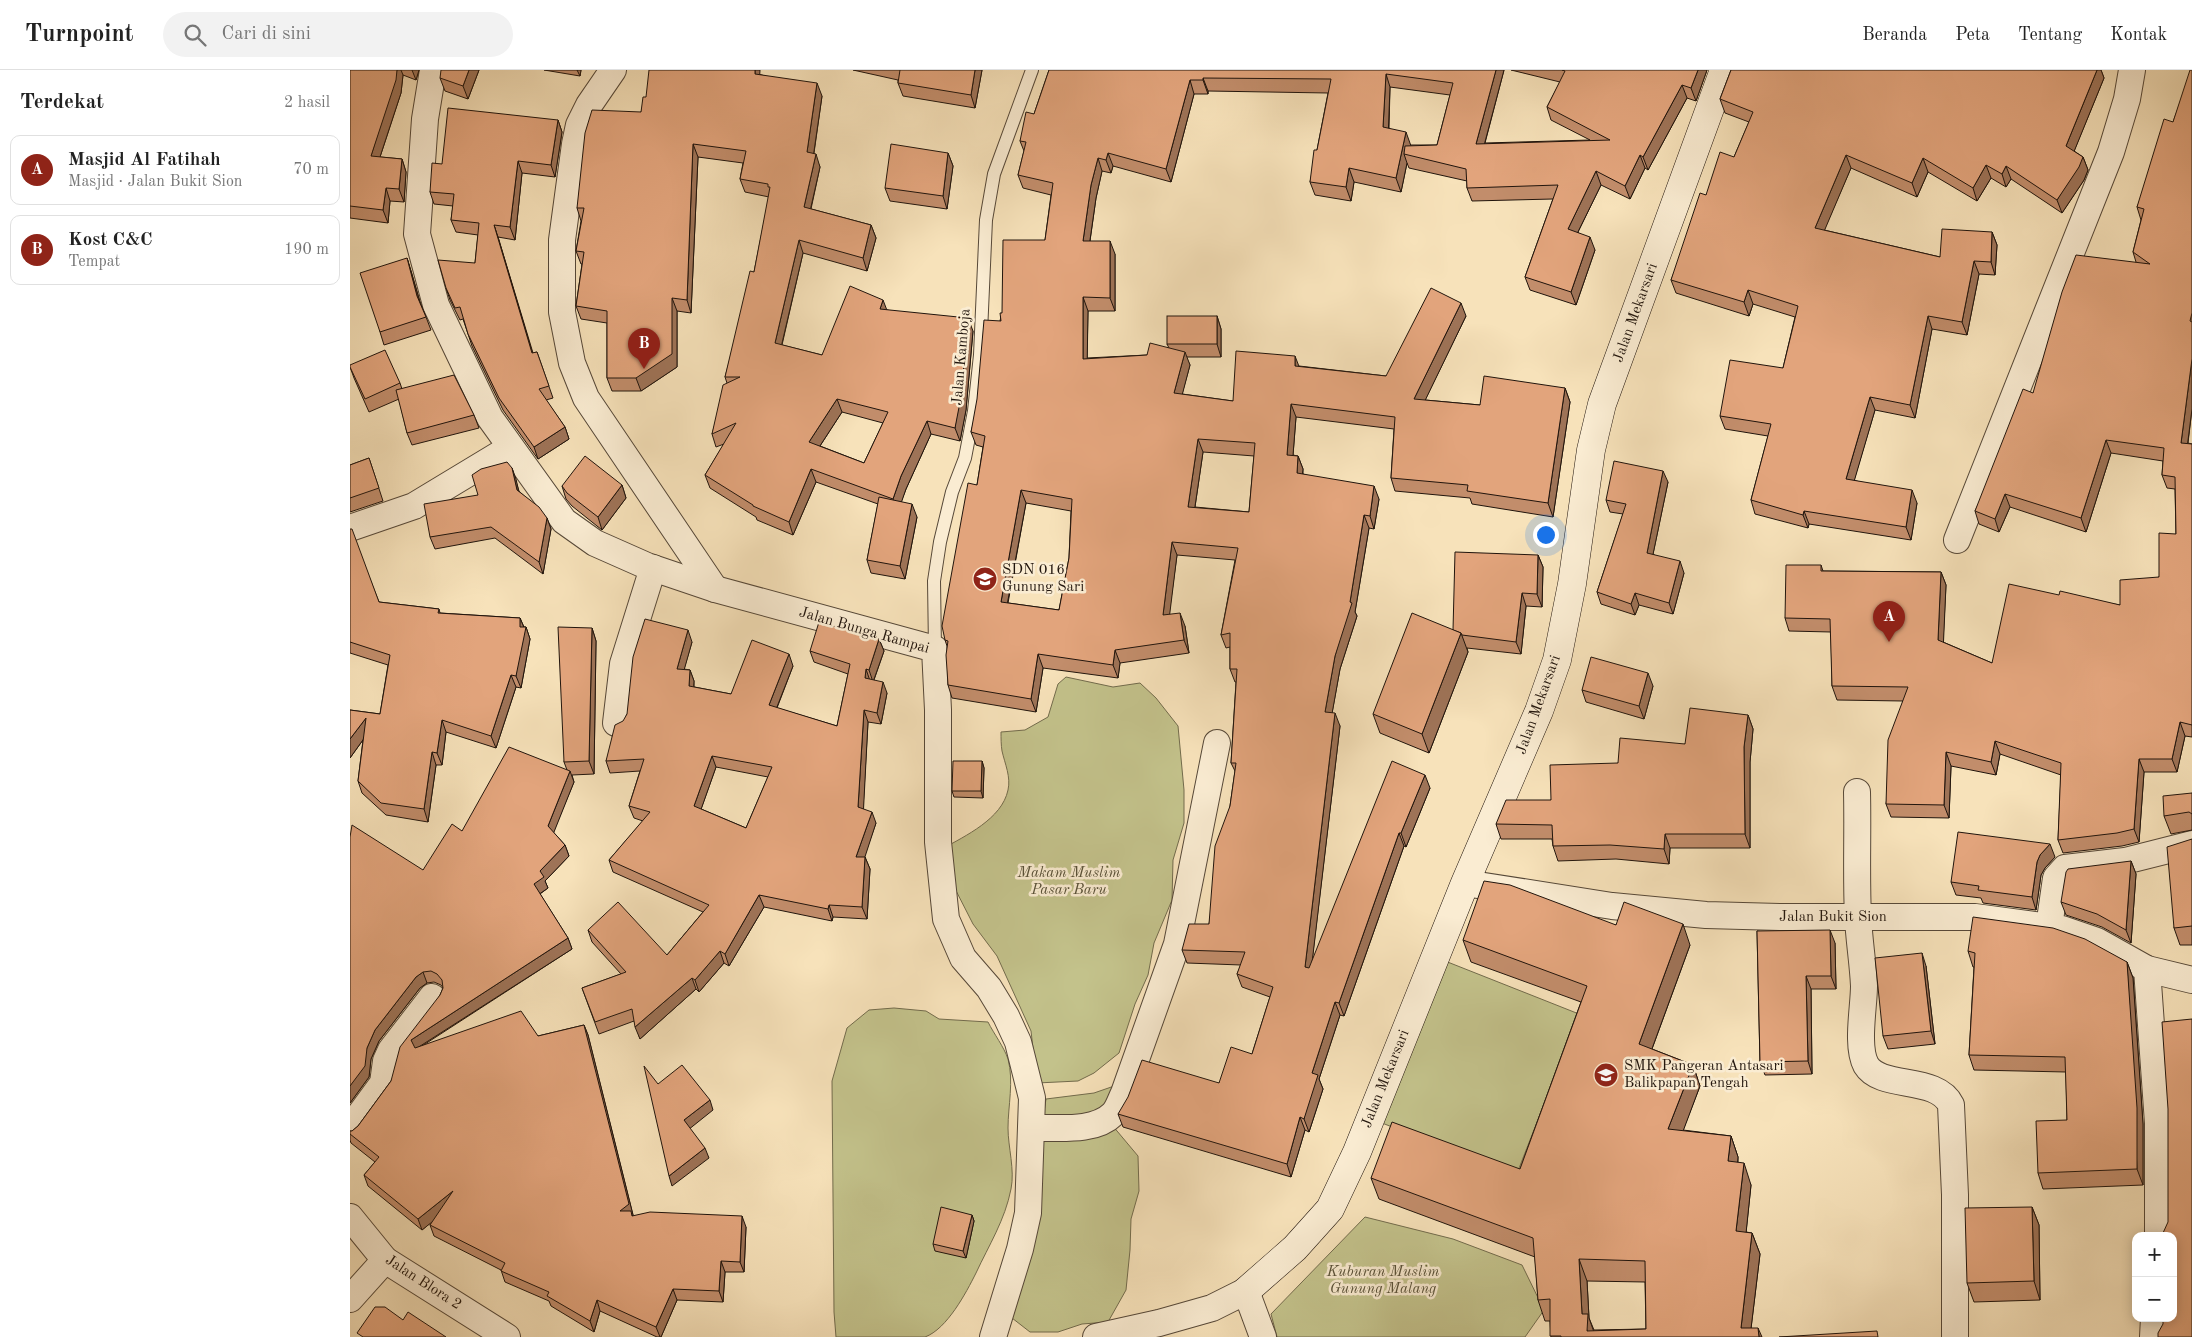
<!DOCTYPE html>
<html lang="id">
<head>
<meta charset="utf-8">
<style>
  body { margin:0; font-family:"Old Standard TT",serif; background:#f2f2f2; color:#222 }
  .controls { position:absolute; right:15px; bottom:15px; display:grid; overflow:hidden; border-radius:10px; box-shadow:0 2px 12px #0003 }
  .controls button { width:45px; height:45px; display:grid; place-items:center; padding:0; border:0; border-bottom:1px solid #e0e0e0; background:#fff; color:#222; font:25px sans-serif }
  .you { position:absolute; left:1195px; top:464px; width:18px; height:18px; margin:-12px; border:4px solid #fff; border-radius:50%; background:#1a73e8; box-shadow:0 0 0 8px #1a73e833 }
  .badge { display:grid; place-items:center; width:32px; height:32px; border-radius:50%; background:#8f2418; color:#fff; font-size:16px; font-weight:700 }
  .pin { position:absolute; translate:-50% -41px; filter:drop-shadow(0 1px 2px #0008) }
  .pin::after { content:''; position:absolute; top:26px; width:18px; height:15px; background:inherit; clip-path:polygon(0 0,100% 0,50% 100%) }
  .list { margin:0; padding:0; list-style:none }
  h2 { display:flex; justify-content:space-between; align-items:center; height:65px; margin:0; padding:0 20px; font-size:21px }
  h2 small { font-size:16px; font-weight:400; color:#767676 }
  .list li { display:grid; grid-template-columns:32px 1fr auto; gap:15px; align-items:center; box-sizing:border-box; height:70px; margin:0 10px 10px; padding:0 10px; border:1px solid #e0e0e0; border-radius:10px }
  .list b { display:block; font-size:19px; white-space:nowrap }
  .list p { margin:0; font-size:16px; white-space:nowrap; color:#767676 }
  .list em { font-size:16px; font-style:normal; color:#767676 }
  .icon { flex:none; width:28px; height:28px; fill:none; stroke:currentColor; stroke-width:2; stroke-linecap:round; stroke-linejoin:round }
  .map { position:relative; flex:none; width:1842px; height:1267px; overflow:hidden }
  header { display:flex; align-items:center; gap:30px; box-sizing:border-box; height:70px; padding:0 25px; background:#fff; border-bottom:1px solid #e0e0e0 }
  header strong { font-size:24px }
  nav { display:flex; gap:28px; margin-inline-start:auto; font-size:18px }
  .search { width:350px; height:45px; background:#f2f2f2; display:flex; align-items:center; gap:12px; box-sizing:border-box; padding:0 18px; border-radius:28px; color:#767676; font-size:19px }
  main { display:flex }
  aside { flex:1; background:#fff }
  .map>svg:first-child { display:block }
  .green { fill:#c3c28b; stroke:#726b4c }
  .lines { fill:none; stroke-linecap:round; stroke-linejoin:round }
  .lane-casing { stroke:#564838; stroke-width:14 }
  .street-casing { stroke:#564838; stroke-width:28 }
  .secondary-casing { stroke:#20140c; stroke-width:29 }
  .lane { stroke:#faecd2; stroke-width:12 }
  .street { stroke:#faecd2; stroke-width:26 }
  .secondary { stroke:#faecd2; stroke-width:28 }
  .wall { fill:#c28d6b; stroke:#20140c; fill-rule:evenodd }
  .shaded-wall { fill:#9e7357; stroke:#20140c }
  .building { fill:#e2a47c; stroke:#20140c; fill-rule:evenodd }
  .labels { text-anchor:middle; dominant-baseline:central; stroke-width:5; stroke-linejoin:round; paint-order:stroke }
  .street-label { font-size:15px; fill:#20140c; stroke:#faecd2 }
  .poi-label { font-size:15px; fill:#20140c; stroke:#faecd2; text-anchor:start }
  .park-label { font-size:15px; font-style:italic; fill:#595138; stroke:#faecd2 }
</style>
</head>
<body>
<header>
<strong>Turnpoint</strong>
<div class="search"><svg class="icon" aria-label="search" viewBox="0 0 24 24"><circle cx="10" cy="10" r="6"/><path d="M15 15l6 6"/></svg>Cari di sini</div>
<nav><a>Beranda</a><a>Peta</a><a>Tentang</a><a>Kontak</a></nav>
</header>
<main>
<aside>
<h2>Terdekat<small>2 hasil</small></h2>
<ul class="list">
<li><span class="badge">A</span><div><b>Masjid Al Fatihah</b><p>Masjid · Jalan Bukit Sion</p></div><em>70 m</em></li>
<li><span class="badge">B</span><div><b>Kost C&amp;C</b><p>Tempat</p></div><em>190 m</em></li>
</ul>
</aside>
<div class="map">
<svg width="1842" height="1267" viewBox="0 0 1842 1267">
  <rect width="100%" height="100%" fill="#f7e2ba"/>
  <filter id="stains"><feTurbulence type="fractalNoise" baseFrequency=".004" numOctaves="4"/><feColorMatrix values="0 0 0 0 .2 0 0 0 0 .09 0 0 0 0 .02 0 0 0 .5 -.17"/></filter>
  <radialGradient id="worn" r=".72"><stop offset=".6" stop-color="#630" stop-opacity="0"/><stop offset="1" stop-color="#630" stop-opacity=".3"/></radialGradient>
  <!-- green -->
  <g class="green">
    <path d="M716,607l47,10 27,-4 16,15 22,28 6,64v33l-11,37 -1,40 -18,43 -6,32 -13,29 -16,49 -25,20 -16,8 -41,2 -6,-52 -34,-75 -24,-32 -26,-51 -5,-24c23,-13 60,-30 66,-59 3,-13 -3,-26 -6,-39 -1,-6 -1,-13 -1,-19l24,-2 23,-13 10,-33z"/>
    <polygon points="1090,889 1229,944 1166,1106 1027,1051"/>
    <path d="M544,938l32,3 13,8 49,3c6,12 16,25 20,37 6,22 0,47 0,69 0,19 7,42 3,61 -6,31 -22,56 -35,84 -10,20 -29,56 -51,64h-89l-2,-25 -2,-231 15,-53 22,-18z"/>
    <polygon points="770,1014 762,1055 788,1086 789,1121 781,1149 780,1180 776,1220 758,1252 732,1254 708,1262 680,1262 662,1248 696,1029 744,1023"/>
    <polygon points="1015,1147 1103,1169 1172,1195 1194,1240 1175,1267 927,1267 921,1244"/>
  </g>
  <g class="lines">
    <defs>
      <polyline id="lane" points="585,579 584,511 590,472 602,422 615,388 624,341 630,285 636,150 644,104 682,0"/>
      <g id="street">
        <polyline points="83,0 75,49 67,164 86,235 140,348 214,451 245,473 297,496 365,519 585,579 588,640 588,772 596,849 613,888 639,918 656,946 668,972 682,1028 678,1143 670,1179 643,1267"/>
        <polyline points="263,0 239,35 229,55 225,74 212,170 212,242 222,293 236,328 365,519"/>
        <polyline points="0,458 64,436 160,378"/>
        <polyline points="1607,470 1761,82 1777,29 1782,0"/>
        <polyline points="266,653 273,594 303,498"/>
        <path d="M1507,722c1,42 -1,84 1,125 1,23 5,46 6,69 0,21 -8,60 2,79 15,25 71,10 85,40l4,90v142"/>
        <polyline points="1115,813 1262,836 1356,845 1430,847 1625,847 1699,857 1712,859 1747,871 1797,899 1842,910"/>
        <polyline points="1699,857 1706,808 1715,798 1775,791 1842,774"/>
        <polyline points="1797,899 1808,1053 1808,1166"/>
        <polyline points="0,1058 33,1013 36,991 41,980 82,927"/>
        <path d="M682,1058c24,-1 62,5 81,-14 5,-5 8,-15 11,-21l53,-149 40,-201"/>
        <polyline points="0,1147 35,1190 157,1267"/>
        <polyline points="0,1229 35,1190"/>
        <polyline points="746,1267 809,1253 862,1238 896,1221 913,1267"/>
        <polyline points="1803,1267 1804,1248"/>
      </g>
      <polyline id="secondary" points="896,1221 945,1178 980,1139 1007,1082 1115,813 1189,641 1207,590 1222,514 1241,380 1252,334 1374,0"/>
    </defs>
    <!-- lane casing -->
    <use href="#lane" class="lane-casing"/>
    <!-- street casing -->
    <use href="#street" class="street-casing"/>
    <!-- secondary casing -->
    <use href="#secondary" class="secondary-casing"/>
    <!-- lane -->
    <use href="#lane" class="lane"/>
    <!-- street -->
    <use href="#street" class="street"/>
    <!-- secondary -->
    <use href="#secondary" class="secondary"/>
  </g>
  <!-- wall -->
  <g class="wall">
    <polygon points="0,0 69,0 66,10 53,5 51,23 30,87 52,89 56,102 54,132 40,131 38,153 0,148"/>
    <polygon points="129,0 118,29 95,21 90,8"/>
    <polygon points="194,0 231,0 230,6"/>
    <polygon points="503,0 632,0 625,38 553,26 548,13 548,10"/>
    <path d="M699,0h455l-19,73 105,-3 -39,-20 -4,-13 13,-25 -49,-12h196l-11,31 -9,-3 -39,72 -3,-2 -15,31 -29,-14 -23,47 17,18 -19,55 -46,-15 -5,-13 28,-78 -81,2 -5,-13v-7l-58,-13 -2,-5 -6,29 -47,-10 -3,19 -36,-6 -5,-13 7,-32 11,-57 -120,-2v3h-14l-23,88 -58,-16 -2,7 -9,-2 -6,27 -6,43 25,13v57h-27l-1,47 60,-3 22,-7 -2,-4 50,-28 4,13v28h-35l4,8 -8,29 51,7 66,-35 87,10 80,-60 -41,84 55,5 85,-17 5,14 -17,115 -81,-13 -2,-6 -75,-7 -4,-13 3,-49 -98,-12 -3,38 5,1 5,13v5l76,25 -5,30 -5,-1 -14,84 2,4 -17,53 -8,44 8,13 -28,235 118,-173 -24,59 -2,-1 -60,170 -4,-1 -21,64 4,10 -14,43 -4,-2 -14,47 -168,-50 -5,-13 101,-31 33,-29 18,-57 -28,-10 -5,-13 4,-9 -54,-2 -5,-13 27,-26 21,-118 5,-35 -4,-8 5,-81h-1l-5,-13v-22l-4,1 -5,-13 14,-75 -58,-5 -8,59 16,12 4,27 -69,10 -2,15 -75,-10 -7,44 -84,-14 -4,-13 -1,-39 -2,-6 32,-155 6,-38 -7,-2 -5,-13 31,-119 43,-73 6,-45 -28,-7 -5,-13 6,-24 -4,-10 14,-27zM1040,17l60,8 -13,50h-26l-22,-17zM853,382l51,4 -5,56 -54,-5zM676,433l45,8 -2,47 -10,52 -51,-7z"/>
    <polygon points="1381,0 1751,0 1754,8 1724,81 1733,87 1738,100 1734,110 1712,143 1661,109 1656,117 1641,108 1627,131 1578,102 1567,127 1501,98 1474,160 1590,187 1642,162 1647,175 1645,205 1629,204 1617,265 1582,259 1565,348 1525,340 1504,410 1567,433 1561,470 1459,454 1458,458 1405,444 1401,430 1418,366 1375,359 1370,346 1433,298 1445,247 1403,234 1399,246 1326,223 1321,210 1356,125 1384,87 1399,52 1375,43 1370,29"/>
    <polygon points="1842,0 1842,339 1838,373 1842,374 1842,667 1835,666 1827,702 1794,702 1789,772 1772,776 1713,783 1708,770 1711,705 1650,684 1646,705 1601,696 1599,748 1541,747 1536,734 1553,631 1487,630 1482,616 1481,562 1439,561 1435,548 1471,495 1473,501 1591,502 1596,515 1593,572 1642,593 1709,525 1770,535 1809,507 1826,464 1825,419 1817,418 1812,405 1813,391 1761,383 1736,462 1660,437 1649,462 1629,454 1625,441 1683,323 1786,192 1783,182 1791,150 1787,137 1823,52"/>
    <path d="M409,4l63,22 -8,57 6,14 -9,42 60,16 5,13 -9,33 -64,-18 -21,92 40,10 65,-45 86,21 -7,79 -6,31 -29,-7 -25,55 -5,13 16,15 -12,62 -34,-6 -4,-13 11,-56 -62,-22 -23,53 -36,-15 -1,-3 -46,-29 -5,-13 19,-31 -8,3 -4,-13 15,-51 -2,-6 29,-105 15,-75 -24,-5 -5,-13 3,-16 -45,-6 -7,156 -14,-2v56l-36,24h-29l-5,-13v-55l-26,-4 -5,-13 6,-42h-1l-5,-13 5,-30 -4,-13 64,-96 5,-15zM492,342l41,11 -19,40 -44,-17z"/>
    <polygon points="208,50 212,62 205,107 172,103 165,170 148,167 183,283 187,282 203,328 196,330 215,357 219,369 188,389 153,340 122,276 113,249 110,250 100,230 96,218 125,193 128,165 106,162 101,150 103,136 84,134 80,122 92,94"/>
    <polygon points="598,83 603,96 597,139 540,131 535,118"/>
    <polygon points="57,188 61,201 70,232 76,247 81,260 34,275 30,262"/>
    <polygon points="0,297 50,313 52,319 124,345 129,358 62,375 57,363 49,329 19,342 4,308"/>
    <polygon points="19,388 33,431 0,442 0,395"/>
    <polygon points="162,398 169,421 197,448 201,459 193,504 145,468 85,479 80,467 128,425"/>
    <polygon points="1318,412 1303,484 1334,503 1323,544 1289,535 1285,545 1251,534 1247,522 1273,444 1260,442 1256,430"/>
    <polygon points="272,415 276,428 252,460 222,436 216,429 212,416"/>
    <polygon points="0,459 29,532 89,539 90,543 170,548 174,557 176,557 180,569 171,618 166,617 146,678 96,662 92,695 86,695 78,752 36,745 12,723 8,711 13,670 0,688 0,640 30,644 38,595 0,583"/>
    <polygon points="1188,485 1193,497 1192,537 1176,536 1171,584 1117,578 1118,582 1079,683 1030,663 1023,644 1103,560"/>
    <polygon points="242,558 246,571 244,704 222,705 224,712 203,762 215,775 219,786 195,811 198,818 190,824 218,868 222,879 72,976 188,966 234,955 238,965 283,1145 283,1146 396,1157 394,1202 375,1202 373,1232 327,1230 311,1267 307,1267 250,1241 244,1262 201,1236 199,1231 155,1212 151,1200 84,1166 80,1155 84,1150 72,1160 18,1116 14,1105 25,1092 1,1073 0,1070 0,1061 2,1061 8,1056 41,1011 90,925 93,918 91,915 84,912 77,913 70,918 29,971 21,989 19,1007 0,1033 73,800 112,761 217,700 214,692"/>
    <path d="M529,569l5,12 -10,29 13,13 -6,31 -13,-2 -5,87 13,14 -12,34h1l5,12 -3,50 -34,-2 -1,4 -68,-14 -35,59 -5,-3 -25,29 -3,-3 -56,50 -6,-18 -35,13 -17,-46 39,-14 -29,-32 -4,-12 79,25 36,-43 -90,-40 -4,-12 34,-39 -9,-3 -5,-12 11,-35 -30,2 -4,-12 21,-47 65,-72 -8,27 6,1 4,11v6l37,7 62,-28 -16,42 60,18 11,-52 -34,-12 -4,-11zM366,697l52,10 -22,51 -45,-19z"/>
    <polygon points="1303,616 1294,649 1236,632 1232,620"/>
    <polygon points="1398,645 1403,659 1400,692 1400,778 1320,778 1319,794 1266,789 1208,791 1203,776 1202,769 1151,769 1146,754 1201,730 1268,693 1335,674"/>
    <polygon points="632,691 634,698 633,728 604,727 602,721"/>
    <polygon points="1842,723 1842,760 1821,764 1814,746"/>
    <polygon points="1842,769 1842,875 1830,875 1824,858"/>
    <polygon points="1705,787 1695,798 1691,805 1686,840 1633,833 1631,828 1606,825 1601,812"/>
    <polygon points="1781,791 1786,804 1781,873 1752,857 1716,845 1711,832"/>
    <path d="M1266,855l74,20 -38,104 41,16 7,21 -17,44 48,6 7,21v6l13,22 -5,47 6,1 8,21 -9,74 11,9h-211l-1,-16h-5l-7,-21 -3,-43 -156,-58 -8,-21 149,-9 61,-167 -110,-40 -8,-22zM1237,1211l58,1 1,47 -52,1 -5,-12z"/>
    <polygon points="1407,861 1485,873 1486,919 1461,919 1462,1004 1415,1005 1410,992"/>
    <polygon points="1618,881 1777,892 1783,908 1793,1054 1793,1115 1693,1119 1688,1103 1717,1050 1716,1002 1624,1000 1619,985 1624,897 1623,897"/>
    <polygon points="1576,896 1585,974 1538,979 1533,966"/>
    <polygon points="1682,1137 1689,1155 1690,1230 1624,1232 1617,1213"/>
    <polygon points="622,1145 624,1151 616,1188 585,1181 583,1174"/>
  </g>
  <!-- shaded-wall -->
  <g class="shaded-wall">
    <polygon points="47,0 51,0 53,5 51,23 26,99 21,86"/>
    <polygon points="62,0 69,0 66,10"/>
    <polygon points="119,0 129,0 118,29 113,16"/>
    <polygon points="227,0 231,0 230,6"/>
    <polygon points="405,0 410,0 409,17 405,4"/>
    <polygon points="625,0 632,0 625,38 621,25"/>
    <polygon points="1146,0 1154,0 1131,87 1126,74"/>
    <polygon points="1348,0 1357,0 1346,31 1341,18"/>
    <polygon points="1747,0 1751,0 1754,8 1721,89 1716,76"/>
    <polygon points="1036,4 1040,17 1038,70 1033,57"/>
    <polygon points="853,8 858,21 858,24 853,10"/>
    <polygon points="840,10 844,24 821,112 816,99"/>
    <polygon points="467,13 472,26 462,95 457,82"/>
    <polygon points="1332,15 1337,28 1298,100 1293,87"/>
    <polygon points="208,50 212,62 205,107 201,95"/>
    <polygon points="1056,62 1061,76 1054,84 1057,93 1051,122 1046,108"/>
    <polygon points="343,74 348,87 341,243 337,230"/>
    <polygon points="598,83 603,96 597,139 593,126"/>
    <polygon points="758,83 763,96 761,103 756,90"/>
    <polygon points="466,84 470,97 458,150 454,137"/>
    <polygon points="1290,85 1295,98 1280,129 1275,116"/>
    <polygon points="1496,85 1501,98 1470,171 1465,158"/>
    <polygon points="1733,87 1738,100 1734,110 1712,143 1707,130"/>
    <polygon points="748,88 752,101 746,128 738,184 733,171 741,115"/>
    <polygon points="1573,88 1578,102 1567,127 1562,113"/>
    <polygon points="52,89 56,102 54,132 49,119"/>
    <polygon points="168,91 172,103 165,170 160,157"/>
    <polygon points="1636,95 1641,108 1627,131 1623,118"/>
    <polygon points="1656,96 1661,109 1656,117 1652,104"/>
    <polygon points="999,98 1004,112 1001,131 996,117"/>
    <polygon points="1246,101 1251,115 1223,172 1218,159"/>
    <polygon points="36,118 40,131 38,153 33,140"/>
    <polygon points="144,155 148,167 186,295 182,283"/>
    <polygon points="521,155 526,168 517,201 513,188"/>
    <polygon points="1642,162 1647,175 1645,205 1641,192"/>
    <polygon points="1240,167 1245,180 1226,235 1221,222"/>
    <polygon points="449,170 453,183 429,286 425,273"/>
    <polygon points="760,171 765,184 765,241 760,228"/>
    <polygon points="57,188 61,201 72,239 67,226"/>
    <polygon points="1624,191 1629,204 1617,265 1612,252"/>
    <polygon points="1398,220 1403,234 1399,246 1394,232"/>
    <polygon points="733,227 738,241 737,302 733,289"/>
    <polygon points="322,228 327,241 327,297 291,321 286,308"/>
    <polygon points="533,230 538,243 530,239"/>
    <polygon points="1111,233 1116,246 1069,343 1064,329"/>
    <polygon points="867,246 871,259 871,287 867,274"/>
    <polygon points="1578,246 1582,259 1565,348 1560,335"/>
    <polygon points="618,248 623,261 616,340 610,371 605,358"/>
    <polygon points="835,282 840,295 829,337 824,323"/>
    <polygon points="945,286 950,299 945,296"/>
    <polygon points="1842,289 1842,339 1836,386 1831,373"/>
    <polygon points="1215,318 1220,332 1203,447 1198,433"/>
    <polygon points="1520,327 1525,340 1501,422 1496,409"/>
    <polygon points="487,329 492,342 464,385 459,372"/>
    <polygon points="941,334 946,347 942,398 937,385"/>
    <polygon points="577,351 581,364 556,419 548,442 543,429 551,406"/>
    <polygon points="215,357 219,369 188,389 184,377"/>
    <polygon points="848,369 853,382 843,450 838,437"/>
    <polygon points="1756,370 1761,383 1736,462 1731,448"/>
    <polygon points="948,386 953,399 951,416 947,403"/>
    <polygon points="162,398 166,409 171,432 167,420"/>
    <polygon points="461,399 466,412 443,465 439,452"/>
    <polygon points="1313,401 1318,412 1301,494 1297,483"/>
    <polygon points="272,415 276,428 252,460 248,447"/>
    <polygon points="1024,416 1029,429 1024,459 1020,446"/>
    <polygon points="671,420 676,433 655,546 651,532"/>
    <polygon points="1562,420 1567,433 1561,470 1556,457"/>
    <polygon points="1655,424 1660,437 1649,462 1645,449"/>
    <polygon points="562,434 567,447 555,509 550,496"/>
    <polygon points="1454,441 1459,454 1458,458 1453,445"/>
    <polygon points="1014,445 1019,458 1005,542 1007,546 990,599 980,655 975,642 985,586 1000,532"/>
    <polygon points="197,448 201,459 193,504 189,492"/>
    <polygon points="822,472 827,485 818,558 813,545"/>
    <polygon points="1188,485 1193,497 1192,537 1187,524"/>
    <polygon points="1330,491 1334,503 1323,544 1319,533"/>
    <polygon points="1591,502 1596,515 1593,583 1588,570"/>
    <polygon points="1172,523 1176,536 1171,584 1166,572"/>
    <polygon points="1285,523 1289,535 1285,545 1281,534"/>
    <polygon points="830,543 835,556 839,583 834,570"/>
    <polygon points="170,548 175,560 176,557 180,569 171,618 166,606"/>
    <polygon points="242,558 246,571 244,704 239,691"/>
    <polygon points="338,560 342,572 331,611 327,599"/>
    <polygon points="1111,563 1118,582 1079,683 1072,664"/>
    <polygon points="529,569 534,581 523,612 519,600"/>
    <polygon points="765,580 770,593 768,608 763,595"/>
    <polygon points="439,584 443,596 423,647 419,635"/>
    <polygon points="688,584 693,598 686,642 681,629"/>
    <polygon points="516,599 520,611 515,608"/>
    <polygon points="340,600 344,611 343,628 339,616"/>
    <polygon points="1298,603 1303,616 1294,649 1289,636"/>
    <polygon points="161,605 166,617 146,678 141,666"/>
    <polygon points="533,612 537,623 531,654 527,643"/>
    <polygon points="514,640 518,652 513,749 508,737"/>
    <polygon points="985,643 990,656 960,910 955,897"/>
    <polygon points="1398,645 1403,659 1400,692 1400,778 1395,764 1394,677"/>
    <polygon points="16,648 20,660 0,688 0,669"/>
    <polygon points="92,650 96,662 92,695 87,683"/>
    <polygon points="1830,652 1835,666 1827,702 1822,689"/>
    <polygon points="1645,671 1650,684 1646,705 1641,692"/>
    <polygon points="82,682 86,695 78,752 74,739"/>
    <polygon points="1596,682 1601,696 1599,748 1594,735"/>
    <polygon points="362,686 366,697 348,748 344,736"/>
    <polygon points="1789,689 1794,702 1789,772 1784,759"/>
    <polygon points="632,691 634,698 633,728 631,721"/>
    <polygon points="220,701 224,712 202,767 198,756"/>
    <polygon points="1075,705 1080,718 1056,777 1051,763"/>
    <polygon points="522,742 526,753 511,799 506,787"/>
    <polygon points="1049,763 1054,776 994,946 989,933"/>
    <polygon points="1315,764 1320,778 1319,794 1314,779"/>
    <polygon points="1700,774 1705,787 1695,798 1691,805 1686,840 1682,827 1687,792 1690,785"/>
    <polygon points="215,775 219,786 195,811 198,818 188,825 184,814 190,801"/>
    <polygon points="515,787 520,799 517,849 512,837"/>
    <polygon points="1781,791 1786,804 1781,873 1776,860"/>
    <polygon points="409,825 414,837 379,896 375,884"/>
    <polygon points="479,835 483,847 482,851 478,839"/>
    <polygon points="1333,854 1340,875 1296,995 1289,974"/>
    <polygon points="1480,860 1485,873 1486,919 1481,906"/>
    <polygon points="218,868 222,879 64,980 61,970"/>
    <polygon points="370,881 374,893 349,922 345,910"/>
    <polygon points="1572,883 1576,896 1585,974 1581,961"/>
    <polygon points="1777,892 1783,908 1793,1054 1793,1115 1787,1099"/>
    <polygon points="73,902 77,913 70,918 29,971 21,989 19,1007 0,1033 0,1016 25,960 66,907"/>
    <polygon points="1456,906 1461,919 1462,1004 1458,991"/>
    <polygon points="342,908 346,919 290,969 285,957"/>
    <polygon points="985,932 990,945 969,1009 973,1019 959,1062 954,1049 962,1003"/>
    <polygon points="234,955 238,965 283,1145 282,1146 285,1152 270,1141"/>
    <polygon points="1343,995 1350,1016 1326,1080 1318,1059"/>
    <polygon points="360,1030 363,1040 338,1060 334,1050"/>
    <polygon points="950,1047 955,1060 941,1107 937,1094"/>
    <polygon points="1381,1066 1388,1087 1386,1113 1378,1091"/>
    <polygon points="355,1078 359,1088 322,1116 319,1106"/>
    <polygon points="1394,1093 1401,1115 1394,1183 1386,1161"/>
    <polygon points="103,1121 107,1132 72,1160 68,1149"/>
    <polygon points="1682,1137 1689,1155 1690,1230 1684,1211"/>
    <polygon points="622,1145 624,1151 616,1188 613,1181"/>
    <polygon points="392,1146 396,1157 394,1202 390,1192"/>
    <polygon points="1402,1163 1410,1184 1400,1267 1391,1258"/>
    <polygon points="1229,1189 1237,1211 1239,1248 1245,1265 1239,1267 1232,1244"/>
    <polygon points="371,1191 375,1202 373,1232 369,1221"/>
    <polygon points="323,1219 327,1230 311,1267 310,1267 306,1257"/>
    <polygon points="247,1230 250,1241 244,1262 240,1251"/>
    <polygon points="1408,1258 1412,1267 1409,1267"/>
  </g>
  <!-- building -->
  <g class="building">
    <polygon points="0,0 47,0 46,10 21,86 52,89 49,119 36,118 33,140 0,136"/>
    <polygon points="91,0 119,0 113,16 90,8"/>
    <path d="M299,0h106v4l62,9 -10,69 9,2 -12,53 67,18 -8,33 -64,-18 -24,103 47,12 28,-69 33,14 -3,9 88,9 -7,79 -6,31 -28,-7 -26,55 -8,23 -82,-30 -22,53 -36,-16v-1l-48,-30 31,-52 -24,11 11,-49 17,-8h-15l25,-106 4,1 16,-85h-2v-3l-28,-5 6,-28 -53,-7 -6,156 -15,-2v56l-36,24h-29v-67l-31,-5 8,-54 -8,-1 8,-43h-7l8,-75 7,-23 49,2 2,-15h3zM487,329l51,13 -24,51 -55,-21z"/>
    <polygon points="550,0 625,0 621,25 548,13"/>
    <path d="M699,0h447l-20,74 134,-4 -63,-33 18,-36 -3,-1h136l-7,18 -9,-3 -39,72 -3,-2 -15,31 -29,-15 -28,58 22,8 -19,55 -46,-15 33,-92 -91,3 -1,-19 -62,-15 1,-8 32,-1 16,-62 -67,-9 -3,53 23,5 -10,46 -47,-10 -3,19 -36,-5 4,-32h3l14,-71 -128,-1v2h-13l-24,89 -58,-16 -2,7 -8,-2 -7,27 -8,56h27v57l-27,-1v62l64,-4 3,-12 35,9 -11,41 59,8 3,-50 59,5v10l91,10 45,-88 30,15 -47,96 66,6 4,-29 81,12 -17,115 -81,-12 1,-6 -77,-7 4,-61 -104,-13 -4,51 11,1 -1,17 77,13 -4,30 -6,-1 -14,87 2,1 -17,53 -10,56 10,1 -30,254 4,1 83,-207 33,14 -24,58h-2l-60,170 -4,-1 -23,71 6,2 -14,44 -4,-2 -13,47 -169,-50 10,-17 14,-37 77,23 12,-36 21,7 21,-67 -36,-13 8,-22 -63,-2 7,-26h20l6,-78 15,-40 6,-43h-5l6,-94h-7v-36l-9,2 17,-87 -66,-6 -9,73 17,-2 4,27 -69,10 -2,15 -75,-11 -7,45 -83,-14 -2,-30 2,-14 -3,-1 -3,-14 26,-143 9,2 8,-49 -14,-4 6,-33 7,-79 17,1 -1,-8h2l1,-73h42l8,-57 -35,-8 8,-33 -6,-1 6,-29 8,2zM848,369l57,4 -6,69 -61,-5zM671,420l51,9 -3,59 -10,52 -58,-8z"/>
    <polygon points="1381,0 1747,0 1716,76 1733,87 1729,97 1707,130 1656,96 1652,104 1636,95 1623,118 1573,88 1562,113 1496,85 1465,158 1590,187 1592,159 1642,162 1641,192 1624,191 1612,252 1578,246 1560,335 1520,327 1496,409 1562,420 1556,457 1454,441 1453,445 1401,430 1421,354 1370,346 1380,290 1433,298 1448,236 1398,220 1394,232 1321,210 1350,123 1356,125 1370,82 1384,87 1403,42 1370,29"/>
    <polygon points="1840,0 1842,0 1842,243 1840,251 1842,252 1842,289 1831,373 1842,374 1842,655 1830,652 1822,689 1789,689 1784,759 1767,763 1708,770 1711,693 1645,671 1641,692 1596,682 1594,735 1536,734 1538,670 1558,617 1482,616 1480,549 1435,548 1436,495 1471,495 1471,501 1591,502 1588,570 1642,593 1659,514 1709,525 1710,521 1770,535 1770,510 1809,507 1809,463 1826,464 1825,407 1812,405 1814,378 1756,370 1731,448 1655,424 1645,449 1625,441 1673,319 1683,323 1712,222 1726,185 1800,194 1783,182 1794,139 1787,137 1814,49 1823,52"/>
    <polygon points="98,38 208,50 201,95 168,91 160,157 144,155 182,283 187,282 199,316 189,319 215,357 184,377 149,328 118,264 110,237 105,238 96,218 88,190 125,193 129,153 101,150 104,124 80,122 82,93 92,94"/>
    <polygon points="541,74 598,83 593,126 535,118"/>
    <polygon points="57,188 67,226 76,247 30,262 10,203"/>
    <rect x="817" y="246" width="50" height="28"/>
    <polygon points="35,280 50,313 15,329 0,297 0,295"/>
    <polygon points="104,305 124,345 57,363 46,320"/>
    <polygon points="235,386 272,415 248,447 217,423 212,416"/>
    <polygon points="19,388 29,418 0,428 0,395"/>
    <polygon points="1264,391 1313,401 1297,483 1330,491 1319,533 1285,523 1281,534 1247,522 1276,434 1256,430"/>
    <polygon points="157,392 162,398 167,420 189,437 197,448 189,492 141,457 80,467 74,434 128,425 122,405 131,399"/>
    <polygon points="529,427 562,434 550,496 517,490"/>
    <polygon points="0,459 2,459 29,532 89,539 88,543 170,548 170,557 176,557 166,606 161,605 141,666 92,650 87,683 82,682 74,739 31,733 8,711 16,648 0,669 0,640 30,644 40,585 0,572"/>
    <polygon points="1105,482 1188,485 1187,524 1172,523 1166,572 1112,565 1111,563 1103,560"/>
    <polygon points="1062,543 1111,563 1072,664 1023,644"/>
    <path d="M295,549l43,11 -11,39 13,1 -1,16 42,8 21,-54 37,14 -20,51 68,21 13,-62 -40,-13 9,-29 60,17 -10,31 -3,-1 -1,9 18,4 -6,31 -13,-3 -6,97 14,5 -16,45h9l-3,50 -33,-2 -1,4 -69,-14 -34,59 -5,-3 -25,29 -3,-2 -57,49 -3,-18 -37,13 -13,-34 44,-16 -38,-42 30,-28 49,53 42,-50 -100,-45 41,-48 -21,-6 15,-47 -38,2 9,-36 8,-4 4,-7 6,-57zM362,686l60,11 -26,61 -52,-22z"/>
    <polygon points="208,557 242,558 239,691 214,692"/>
    <polygon points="1241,587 1298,603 1289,636 1232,620"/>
    <polygon points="1340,638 1398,645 1394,677 1395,764 1315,764 1314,779 1260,775 1203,776 1202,755 1146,754 1156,730 1201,730 1200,695 1268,693 1270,668 1335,674"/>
    <polygon points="159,677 220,701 198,756 215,775 190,801 194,807 184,814 218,868 61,970 65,978 171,941 188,966 234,955 279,1134 270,1141 281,1141 282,1146 300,1142 392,1146 390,1192 371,1191 369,1221 323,1219 306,1257 247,1230 240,1251 197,1226 199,1222 151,1201 155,1193 80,1155 103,1121 68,1149 14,1105 29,1087 0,1064 0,1061 2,1061 8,1056 41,1011 50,977 90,925 93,918 92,910 87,904 81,901 73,902 66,907 25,960 17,978 15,996 0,1016 0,767 2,755 73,800 102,754 112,761"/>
    <polygon points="603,691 632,691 631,721 602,721"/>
    <polygon points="1842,723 1842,744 1839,742 1814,746 1813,726"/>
    <polygon points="1608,762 1700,774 1690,785 1687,792 1682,827 1628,820 1629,816 1601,812"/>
    <polygon points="1842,769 1842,856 1824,858 1817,777"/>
    <polygon points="1781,791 1776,860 1747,844 1711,832 1716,802 1718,799"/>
    <path d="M1134,811l26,4 106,40 8,-23 59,22 -44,120 54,21 -25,64 63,7 -3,25 16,2 -8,68 16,2 -11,95h17l1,9h-198v-1h-11v-37l-12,1 -5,-62 -162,-60 21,-56 128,47 67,-183 -124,-46zM1229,1189l66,2 1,68 -59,2 1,-17h-6z"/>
    <polygon points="1623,847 1703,858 1735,869 1777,892 1787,1038 1787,1099 1688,1103 1686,1051 1717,1050 1715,987 1619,985 1625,883 1618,881"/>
    <polygon points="1480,860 1481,906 1456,906 1458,991 1410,992 1407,861"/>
    <polygon points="1572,883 1581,961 1533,966 1525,888"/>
    <polygon points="1842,949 1842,1267 1808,1267 1808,1263 1813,1254 1813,1248 1823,1248 1823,1166 1813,1166 1813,1163 1818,1152 1818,1039 1812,952"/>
    <polygon points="332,995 360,1030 334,1050 355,1078 319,1106 294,996 308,1014"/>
    <polygon points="591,1137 622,1145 613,1181 583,1174"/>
    <polygon points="1682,1137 1684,1211 1617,1213 1615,1138"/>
    <polygon points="25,1237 35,1237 53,1250 58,1242 96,1267 13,1267 7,1263"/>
    <polygon points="1527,1261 1528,1267 1429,1267"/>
  </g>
  <!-- icons -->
  <defs>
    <symbol id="school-disc" viewBox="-11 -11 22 22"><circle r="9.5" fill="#8f2418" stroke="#faecd2"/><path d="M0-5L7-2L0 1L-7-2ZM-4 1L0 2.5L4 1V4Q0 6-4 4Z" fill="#fff"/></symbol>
  </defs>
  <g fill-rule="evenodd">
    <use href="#school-disc" x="621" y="495" width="28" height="28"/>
    <use href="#school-disc" x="1242" y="991" width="28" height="28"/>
  </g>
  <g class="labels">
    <!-- street labels -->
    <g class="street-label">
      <text transform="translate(1286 243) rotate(-70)">Jalan Mekarsari</text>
      <text transform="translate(612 287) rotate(-85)">Jalan Kamboja</text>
      <text transform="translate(514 561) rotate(16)">Jalan Bunga Rampai</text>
      <text transform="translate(1189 635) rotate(-70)">Jalan Mekarsari</text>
      <text x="1483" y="847">Jalan Bukit Sion</text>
      <text transform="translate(1036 1009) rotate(-68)">Jalan Mekarsari</text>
      <text transform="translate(73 1213) rotate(33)">Jalan Blora 2</text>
    </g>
    <!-- poi labels -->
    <g class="poi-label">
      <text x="652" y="500">SDN 016<tspan x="652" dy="17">Gunung Sari</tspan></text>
      <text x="1274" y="996">SMK Pangeran Antasari<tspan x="1274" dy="17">Balikpapan Tengah</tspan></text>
    </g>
    <!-- park labels -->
    <g class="park-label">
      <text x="719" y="803">Makam Muslim<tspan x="719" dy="17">Pasar Baru</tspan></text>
      <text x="1033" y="1202">Kuburan Muslim<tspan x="1033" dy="17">Gunung Malang</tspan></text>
    </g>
  </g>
  <rect width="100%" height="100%" filter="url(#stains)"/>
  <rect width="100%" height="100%" fill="url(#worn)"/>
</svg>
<div class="controls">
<button>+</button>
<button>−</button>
</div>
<div class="you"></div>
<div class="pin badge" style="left:1539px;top:572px">A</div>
<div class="pin badge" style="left:294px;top:299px">B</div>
</div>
</main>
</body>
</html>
